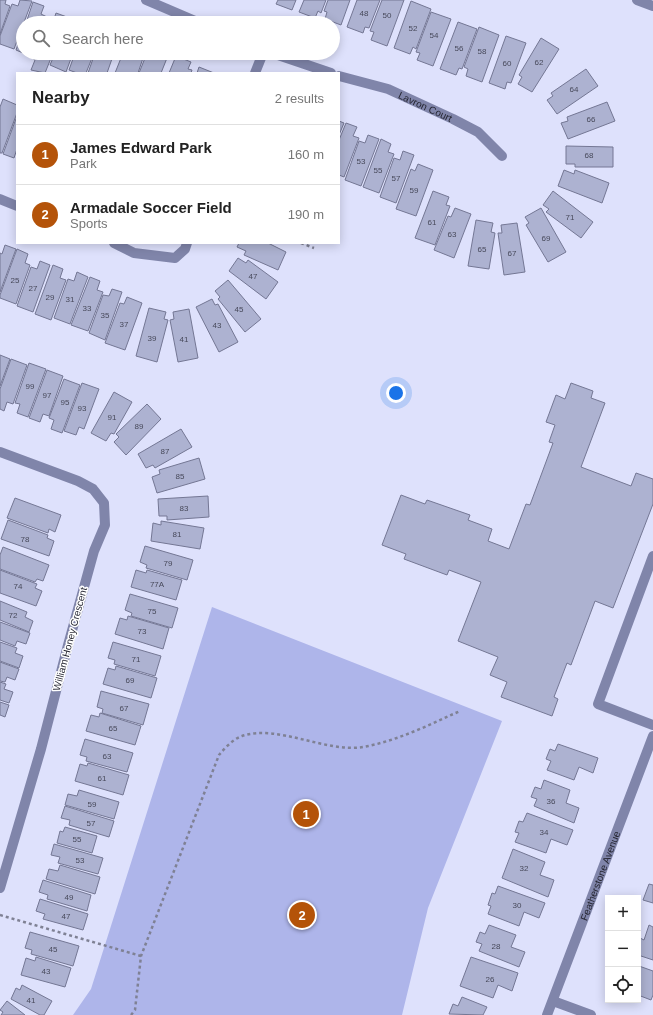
<!DOCTYPE html>
<html lang="en">
<head>
<meta charset="utf-8">
<style>
  body { margin:0; font-family:Arial,sans-serif; background:#f2f2f2; color:#222 }
  .controls { position:absolute; right:12px; bottom:12px; display:grid; overflow:hidden; border-radius:0px; box-shadow:0 2px 10px #0003 }
  .controls button { width:36px; height:36px; display:grid; place-items:center; padding:0; border:0; border-bottom:1px solid #e0e0e0; background:#fff; color:#222; font:20px sans-serif }
  .you { position:absolute; left:396px; top:393px; width:14px; height:14px; margin:-10px; border:3px solid #fff; border-radius:50%; background:#1a73e8; box-shadow:0 0 0 6px #1a73e833 }
  .badge { display:grid; place-items:center; width:26px; height:26px; border-radius:50%; background:#b45309; color:#fff; font-size:13px; font-weight:700 }
  .pin { position:absolute; translate:-50% -50%; border:2px solid #fff; box-shadow:0 1px 4px #0006 }
  .list { margin:0; padding:0; list-style:none }
  h2 { display:flex; justify-content:space-between; align-items:center; height:52px; margin:0; padding:0 16px; font-size:17px }
  h2 small { font-size:13px; font-weight:400; color:#767676 }
  .list li { display:grid; grid-template-columns:26px 1fr auto; gap:12px; align-items:center; box-sizing:border-box; height:60px; padding:0 16px; border-top:1px solid #e0e0e0 }
  .list b { display:block; font-size:15px; white-space:nowrap }
  .list p { margin:0; font-size:13px; white-space:nowrap; color:#767676 }
  .list em { font-size:13px; font-style:normal; color:#767676 }
  .icon { flex:none; width:22px; height:22px; fill:none; stroke:currentColor; stroke-width:2; stroke-linecap:round; stroke-linejoin:round }
  .map { position:relative; flex:none; width:653px; height:1015px; overflow:hidden }
  .search { position:absolute; background:#fff; box-shadow:0 2px 10px #0003; left:16px; top:16px; width:324px; height:44px; display:flex; align-items:center; gap:10px; box-sizing:border-box; padding:0 14px; border-radius:22px; color:#767676; font-size:15px }
  .panel { position:absolute; background:#fff; box-shadow:0 2px 10px #0003; left:16px; top:72px; width:324px; height:172px; border-radius:0px }
  .map>svg:first-child { display:block }
  .green { fill:#aeb5ea }
  .building { fill:#adb2d1; stroke:#747794 }
  .lines { fill:none; stroke-linecap:round; stroke-linejoin:round }
  .path { stroke:#7f8194; stroke-width:2.5; stroke-dasharray:3 3; stroke-linecap:butt }
  .minor { stroke:#8085aa; stroke-width:10 }
  .labels { text-anchor:middle; dominant-baseline:central; stroke-width:3; stroke-linejoin:round; paint-order:stroke }
  .number-label { font-size:8px; fill:#47495a }
  .street-label { font-size:10px; fill:#252632; stroke:#fff }
</style>
</head>
<body>
<div class="map">
<svg width="653" height="1015" viewBox="0 0 653 1015">
  <rect width="100%" height="100%" fill="#dee1fc"/>
  <!-- green -->
  <polygon class="green" points="212,607 502,721 428,908 402,1015 73,1015 91,989"/>
  <!-- building -->
  <g class="building">
    <polygon points="0,0 6,0 5,4 10,6 0,34"/>
    <polygon points="20,0 32,1 14,49 0,44 0,36 12,4 18,6"/>
    <polygon points="278,0 296,0 292,10 276,4"/>
    <polygon points="304,0 326,0 321,13 318,11 315,18 299,12"/>
    <polygon points="328,0 350,0 341,25 325,19 327,12 324,11"/>
    <polygon points="357,0 380,0 369,28 365,27 363,33 347,27"/>
    <polygon points="382,0 404,0 387,46 371,40 374,32 370,31"/>
    <polygon points="411,1 431,9 416,49 413,47 410,54 394,48"/>
    <polygon points="33,2 44,6 41,14 47,17 45,23 26,23"/>
    <polygon points="431,12 451,19 433,66 417,60 420,53 416,52"/>
    <polygon points="56,13 67,17 64,23 46,23 48,20 53,22"/>
    <polygon points="68,18 78,21 78,23 66,23"/>
    <polygon points="458,22 477,29 462,69 459,68 456,75 440,69"/>
    <polygon points="479,27 499,35 482,82 466,76 468,69 464,67"/>
    <polygon points="23,30 23,53 16,50"/>
    <polygon points="506,36 526,43 511,83 507,82 505,89 489,83"/>
    <polygon points="541,38 559,49 532,92 518,84 522,77 519,75"/>
    <polygon points="35,53 53,53 45,73 31,70 35,60 32,58"/>
    <polygon points="55,53 73,53 66,72 50,65"/>
    <polygon points="75,53 94,53 86,73 77,73 69,70"/>
    <polygon points="95,53 114,53 107,73 88,73"/>
    <polygon points="123,53 141,53 144,55 138,73 115,73"/>
    <polygon points="147,53 169,53 161,73 139,73"/>
    <polygon points="176,56 191,62 188,69 192,70 191,73 169,73"/>
    <polygon points="199,67 214,73 197,73"/>
    <polygon points="586,69 598,86 557,114 547,100 553,96 551,93"/>
    <polygon points="3,99 17,105 17,113 2,153 0,153 0,107"/>
    <polygon points="607,102 615,121 568,139 561,123 568,121 567,117"/>
    <polygon points="17,116 17,149 14,158 3,154"/>
    <polygon points="339,121 344,123 339,135"/>
    <polygon points="346,123 357,127 353,136 359,138 344,177 339,175 339,140"/>
    <polygon points="368,135 379,139 361,186 345,180 359,141 365,143"/>
    <polygon points="381,139 391,144 388,152 394,154 379,193 363,187"/>
    <polygon points="566,146 613,147 613,167 575,167 575,164 566,164"/>
    <polygon points="403,151 414,155 396,203 380,197 394,158 400,160"/>
    <polygon points="418,164 433,170 416,216 396,209 411,169 415,171"/>
    <polygon points="564,170 574,174 575,170 609,183 602,203 558,186"/>
    <polygon points="433,191 449,197 446,205 450,206 435,245 415,238"/>
    <polygon points="553,191 593,222 581,238 546,212 549,209 543,205"/>
    <polygon points="455,208 471,214 454,258 434,250 448,216 451,217"/>
    <polygon points="541,208 566,252 548,262 526,225 529,223 525,217"/>
    <polygon points="476,220 493,223 491,232 495,233 489,269 468,266"/>
    <polygon points="517,223 525,272 504,275 498,233 502,233 501,225"/>
    <polygon points="239,243 268,243 286,252 278,270 244,255 246,251 237,247"/>
    <polygon points="5,245 16,249 0,292 0,253 2,254"/>
    <polygon points="17,249 28,254 25,263 30,265 16,304 0,298 0,295"/>
    <polygon points="238,258 246,263 248,260 278,282 266,299 229,271"/>
    <polygon points="40,261 50,265 33,312 17,306 31,267 37,269"/>
    <polygon points="53,265 63,269 60,278 66,280 51,320 35,314"/>
    <polygon points="77,272 88,277 70,324 54,318 68,279 74,281"/>
    <polygon points="90,277 100,281 97,290 103,292 88,331 71,325"/>
    <polygon points="228,280 261,319 245,332 218,299 220,297 215,291"/>
    <polygon points="112,289 122,292 105,340 89,333 103,295 109,296"/>
    <polygon points="127,297 142,303 125,350 105,343 120,303 124,304"/>
    <polygon points="212,299 215,305 218,304 238,342 219,352 196,307"/>
    <polygon points="149,308 166,312 164,319 168,320 157,362 136,356"/>
    <polygon points="189,309 198,358 178,362 170,320 174,319 173,312"/>
    <polygon points="0,355 10,359 0,386"/>
    <polygon points="11,359 27,365 13,404 7,402 4,411 0,409 0,389"/>
    <polygon points="29,363 46,369 28,417 17,413 20,404 15,403"/>
    <polygon points="47,370 63,376 49,416 43,414 40,422 29,418"/>
    <polygon points="64,379 80,385 62,433 51,429 54,420 49,418"/>
    <polygon points="82,383 99,389 84,429 79,427 76,435 64,431"/>
    <polygon points="571,383 593,391 591,398 605,403 581,467 631,486 636,473 653,479 653,504 613,608 595,601 571,665 567,663 554,697 558,699 552,716 501,697 507,682 490,675 498,657 458,641 481,582 449,570 447,575 404,559 406,554 382,545 401,495 425,504 427,500 470,515 468,520 492,529 488,541 509,549 526,504 530,505 553,443 549,442 555,425 546,422 556,395 565,399"/>
    <polygon points="114,392 132,402 114,434 111,433 106,441 91,433"/>
    <polygon points="147,404 161,419 126,455 114,442 119,437 116,434"/>
    <polygon points="181,429 192,447 155,468 153,465 146,468 138,454"/>
    <polygon points="199,458 205,479 157,493 152,477 160,474 159,470"/>
    <polygon points="208,496 209,517 167,520 167,516 159,516 158,499"/>
    <polygon points="15,498 61,515 55,532 49,529 48,533 7,518"/>
    <polygon points="8,520 48,535 47,538 54,541 49,556 1,539"/>
    <polygon points="161,521 204,528 200,549 151,541 153,523 161,525"/>
    <polygon points="145,546 193,560 187,580 146,568 147,565 140,562"/>
    <polygon points="3,547 49,565 43,581 37,579 35,582 0,569 0,555"/>
    <polygon points="0,570 37,584 35,588 42,591 36,606 0,593"/>
    <polygon points="136,570 146,573 147,570 182,580 176,600 131,587"/>
    <polygon points="130,594 178,608 172,628 131,616 132,613 125,610"/>
    <polygon points="0,601 27,612 25,617 33,621 29,632 0,620"/>
    <polygon points="128,616 169,628 163,649 115,634 120,618 127,620"/>
    <polygon points="0,622 30,633 26,644 17,641 15,646 0,640"/>
    <polygon points="0,642 17,648 15,653 23,656 19,668 0,661"/>
    <polygon points="113,642 161,656 155,676 114,664 115,660 108,658"/>
    <polygon points="0,662 19,669 15,680 7,677 5,682 0,681"/>
    <polygon points="116,666 157,678 151,698 103,684 108,668 115,670"/>
    <polygon points="0,682 6,684 4,689 13,692 9,703 0,700"/>
    <polygon points="101,691 149,704 143,725 102,713 103,709 97,707"/>
    <polygon points="0,702 9,705 5,717 0,715"/>
    <polygon points="100,713 141,726 135,745 86,731 91,715 99,717"/>
    <polygon points="85,739 133,753 127,772 86,761 87,757 80,755"/>
    <polygon points="558,744 598,758 593,773 579,767 574,780 547,770 551,761 546,759 550,749 555,751"/>
    <polygon points="88,763 129,775 123,795 75,781 80,764 87,766"/>
    <polygon points="544,780 570,790 566,803 579,808 574,823 534,806 537,799 531,797 535,787 541,789"/>
    <polygon points="79,790 119,802 114,819 65,805 68,794 77,796"/>
    <polygon points="65,806 114,821 109,837 69,825 70,820 61,818"/>
    <polygon points="527,813 573,830 567,845 551,839 546,853 515,842 519,833 515,832 519,821 523,822"/>
    <polygon points="65,827 97,836 92,853 57,843 60,831 63,832"/>
    <polygon points="54,844 103,858 98,874 58,863 60,857 51,855"/>
    <polygon points="513,849 545,862 540,875 554,880 548,897 502,878"/>
    <polygon points="60,865 100,877 95,894 46,879 49,869 58,871"/>
    <polygon points="43,880 91,895 87,911 47,899 48,895 39,892"/>
    <polygon points="649,884 653,885 653,903 643,900"/>
    <polygon points="498,886 545,903 539,918 524,912 519,926 488,914 491,906 488,905 492,893 495,894"/>
    <polygon points="40,899 88,914 83,930 43,919 45,914 36,911"/>
    <polygon points="489,925 516,935 511,947 525,952 519,967 479,951 482,944 476,942 480,932 485,934"/>
    <polygon points="649,925 653,927 653,960 638,955 638,937 644,940"/>
    <polygon points="30,932 79,946 73,966 31,954 32,950 25,948"/>
    <polygon points="36,957 71,968 65,987 21,975 26,958 35,961"/>
    <polygon points="471,957 518,973 512,991 498,985 493,998 460,986"/>
    <polygon points="638,964 639,966 653,971 653,995 651,1000 638,995"/>
    <polygon points="22,985 52,1001 44,1015 40,1015 11,999 16,988 20,990"/>
    <polygon points="462,997 487,1007 483,1015 449,1014 453,1004 458,1006"/>
    <polygon points="7,1001 25,1015 1,1015 3,1012 0,1010"/>
  </g>
  <g class="lines">
    <!-- path -->
    <g class="path">
      <polyline points="301,243 314,248"/>
      <polyline points="0,915 141,956"/>
      <path d="M131,1015l4,-5 6,-54 78,-201c6,-7 14,-16 23,-19 36,-12 84,17 121,11 34,-6 66,-22 97,-36"/>
    </g>
    <!-- minor -->
    <g class="minor">
      <polyline points="146,0 200,23"/>
      <polyline points="637,0 653,6"/>
      <polyline points="272,53 331,73"/>
      <polyline points="255,73 263,53"/>
      <path id="s1" d="M339,76l49,13 65,30 25,13 24,24"/>
      <polyline points="0,199 17,206"/>
      <polyline points="114,243 134,253 175,258 185,249 187,243"/>
      <polyline points="0,452 78,481 93,489 104,503 105,525 94,551 68,645 41,749 0,888"/>
      <polyline points="653,556 598,704 653,725"/>
      <polyline points="553,1001 591,1015"/>
      <path id="s2" d="M547,1015l106,-279"/>
    </g>
  </g>
  <g class="labels">
    <!-- number labels -->
    <g class="number-label">
      <text x="364" y="13">48</text>
      <text x="387" y="15">50</text>
      <text x="413" y="28">52</text>
      <text x="434" y="35">54</text>
      <text x="459" y="48">56</text>
      <text x="482" y="51">58</text>
      <text x="539" y="62">62</text>
      <text x="507" y="63">60</text>
      <text x="574" y="89">64</text>
      <text x="591" y="119">66</text>
      <text x="589" y="155">68</text>
      <text x="361" y="161">53</text>
      <text x="378" y="170">55</text>
      <text x="396" y="178">57</text>
      <text x="414" y="190">59</text>
      <text x="570" y="217">71</text>
      <text x="432" y="222">61</text>
      <text x="452" y="234">63</text>
      <text x="546" y="238">69</text>
      <text x="482" y="249">65</text>
      <text x="512" y="253">67</text>
      <text x="253" y="276">47</text>
      <text x="15" y="280">25</text>
      <text x="33" y="288">27</text>
      <text x="50" y="297">29</text>
      <text x="70" y="299">31</text>
      <text x="87" y="308">33</text>
      <text x="239" y="309">45</text>
      <text x="105" y="315">35</text>
      <text x="124" y="324">37</text>
      <text x="217" y="325">43</text>
      <text x="152" y="338">39</text>
      <text x="184" y="339">41</text>
      <text x="30" y="386">99</text>
      <text x="47" y="395">97</text>
      <text x="65" y="402">95</text>
      <text x="82" y="408">93</text>
      <text x="112" y="417">91</text>
      <text x="139" y="426">89</text>
      <text x="165" y="451">87</text>
      <text x="180" y="476">85</text>
      <text x="184" y="508">83</text>
      <text x="177" y="534">81</text>
      <text x="25" y="539">78</text>
      <text x="168" y="563">79</text>
      <text x="157" y="584">77A</text>
      <text x="18" y="586">74</text>
      <text x="152" y="611">75</text>
      <text x="13" y="615">72</text>
      <text x="142" y="631">73</text>
      <text x="136" y="659">71</text>
      <text x="130" y="680">69</text>
      <text x="124" y="708">67</text>
      <text x="113" y="728">65</text>
      <text x="107" y="756">63</text>
      <text x="102" y="778">61</text>
      <text x="551" y="801">36</text>
      <text x="92" y="804">59</text>
      <text x="91" y="823">57</text>
      <text x="544" y="832">34</text>
      <text x="77" y="839">55</text>
      <text x="80" y="860">53</text>
      <text x="524" y="868">32</text>
      <text x="69" y="897">49</text>
      <text x="517" y="905">30</text>
      <text x="66" y="916">47</text>
      <text x="496" y="946">28</text>
      <text x="53" y="949">45</text>
      <text x="46" y="971">43</text>
      <text x="490" y="979">26</text>
      <text x="31" y="1000">41</text>
    </g>
    <!-- street labels -->
    <g class="street-label">
      <text stroke="none"><textPath href="#s1" startOffset="92">Lavron Court</textPath></text>
      <text transform="translate(70 639) rotate(-75)">William Honey Crescent</text>
      <text stroke="none"><textPath href="#s2" startOffset="149">Featherstone Avenue</textPath></text>
    </g>
  </g>
</svg>
<div class="controls">
<button>+</button>
<button>−</button>
<button><svg class="icon" aria-label="locate" viewBox="0 0 24 24"><circle cx="12" cy="12" r="6"/><path d="M12 2v4M12 18v4M2 12h4M18 12h4"/></svg></button>
</div>
<div class="you"></div>
<div class="pin badge" style="left:306px;top:814px">1</div>
<div class="pin badge" style="left:302px;top:915px">2</div>
<div class="search"><svg class="icon" aria-label="search" viewBox="0 0 24 24"><circle cx="10" cy="10" r="6"/><path d="M15 15l6 6"/></svg>Search here</div>
<section class="panel">
<h2>Nearby<small>2 results</small></h2>
<ul class="list">
<li><span class="badge">1</span><div><b>James Edward Park</b><p>Park</p></div><em>160 m</em></li>
<li><span class="badge">2</span><div><b>Armadale Soccer Field</b><p>Sports</p></div><em>190 m</em></li>
</ul>
</section>
</div>
</body>
</html>
